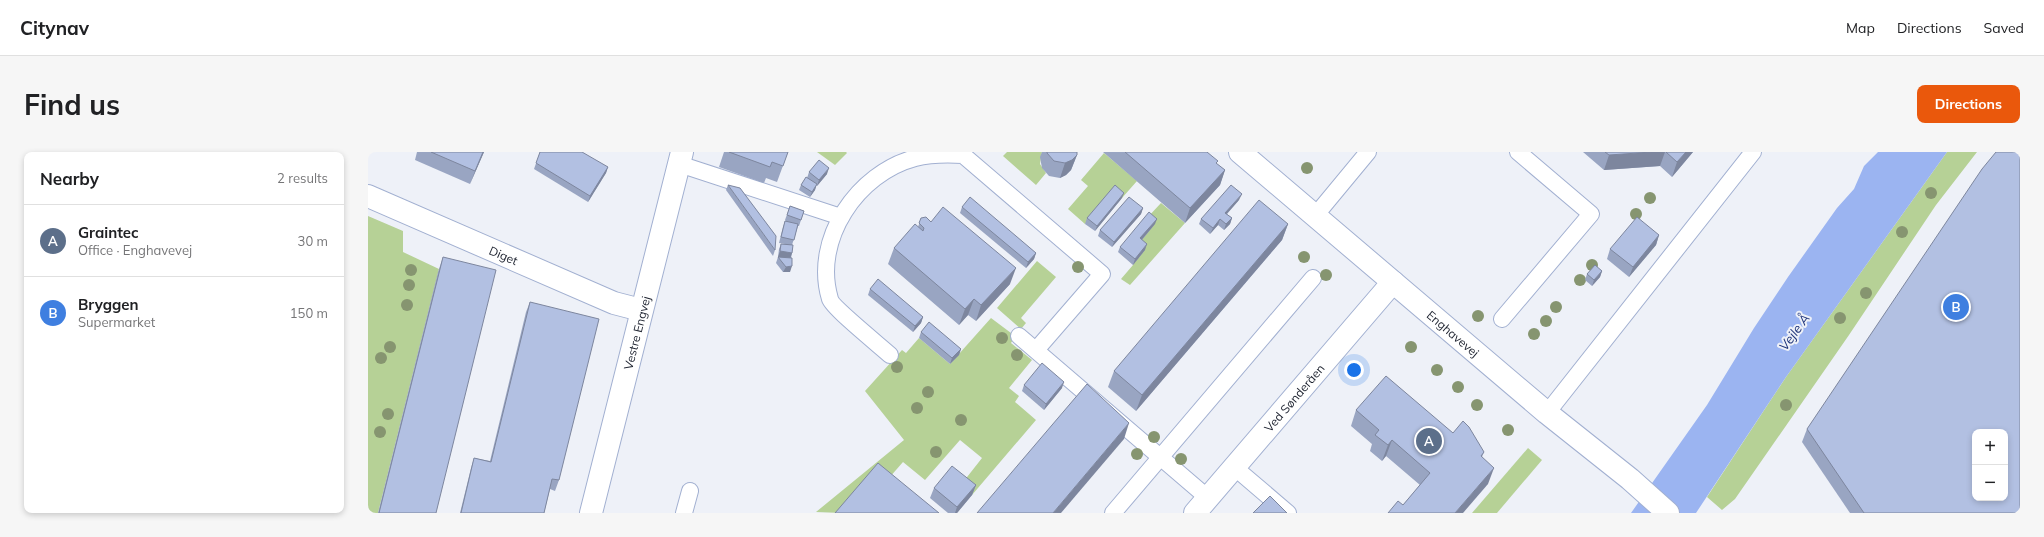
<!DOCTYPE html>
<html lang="en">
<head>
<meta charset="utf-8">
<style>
  body { margin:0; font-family:Mulish,sans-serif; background:#f6f6f6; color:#202124 }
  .controls { position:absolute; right:12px; bottom:12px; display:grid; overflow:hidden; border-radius:8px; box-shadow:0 2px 6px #0003 }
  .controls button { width:36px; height:36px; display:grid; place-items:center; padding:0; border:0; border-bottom:1px solid #e0e0e0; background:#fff; color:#202124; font:20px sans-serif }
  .you { position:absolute; left:986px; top:218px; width:14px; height:14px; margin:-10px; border:3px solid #fff; border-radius:50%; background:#1a73e8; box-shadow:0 0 0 6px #1a73e833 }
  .badge { display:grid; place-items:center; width:26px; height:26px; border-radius:50%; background:#ea580c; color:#fff; font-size:13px; font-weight:700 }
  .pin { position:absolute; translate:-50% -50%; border:2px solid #fff; box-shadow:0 1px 4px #0006 }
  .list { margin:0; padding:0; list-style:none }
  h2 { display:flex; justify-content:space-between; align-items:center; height:52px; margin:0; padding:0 16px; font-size:17px }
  h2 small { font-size:13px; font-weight:400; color:#757577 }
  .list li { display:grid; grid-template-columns:26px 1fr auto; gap:12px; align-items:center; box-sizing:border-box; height:72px; padding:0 16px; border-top:1px solid #e0e0e0 }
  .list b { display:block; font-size:15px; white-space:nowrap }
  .list p { margin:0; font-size:13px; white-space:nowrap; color:#757577 }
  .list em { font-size:13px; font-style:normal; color:#757577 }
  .map { position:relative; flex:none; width:1652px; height:361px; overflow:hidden; border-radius:8px }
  header { display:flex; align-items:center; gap:24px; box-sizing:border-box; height:56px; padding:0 20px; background:#fff; border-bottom:1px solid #e0e0e0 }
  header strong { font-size:19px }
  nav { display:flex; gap:22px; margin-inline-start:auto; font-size:14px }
  .intro { display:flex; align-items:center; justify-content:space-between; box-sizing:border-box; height:96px; padding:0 24px }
  h1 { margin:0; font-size:28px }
  .button { padding:10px 18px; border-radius:8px; background:#ea580c; color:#fff; font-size:14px; font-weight:700 }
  main { display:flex; gap:24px; padding:0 24px }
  aside { flex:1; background:#fff; border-radius:8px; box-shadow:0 2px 6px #0003 }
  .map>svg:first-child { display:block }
  .green { fill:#b6d196 }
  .water { fill:#9bb4f1 }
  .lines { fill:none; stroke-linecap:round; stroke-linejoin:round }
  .lane-casing { stroke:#a2b0d1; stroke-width:18 }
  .street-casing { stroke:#a2b0d1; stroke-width:24 }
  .secondary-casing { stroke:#a2b0d1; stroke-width:24 }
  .lane { stroke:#fff; stroke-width:16 }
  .street { stroke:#fff; stroke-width:22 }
  .secondary { stroke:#fff; stroke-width:22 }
  .tree { fill:#869570 }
  .wall { fill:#99a5c2 }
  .shaded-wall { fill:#7d869e }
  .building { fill:#b2c0e2; stroke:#7d869e; fill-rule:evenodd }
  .labels { text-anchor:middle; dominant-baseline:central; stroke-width:4; stroke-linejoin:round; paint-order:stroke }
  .street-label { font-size:12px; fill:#1b202d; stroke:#eef1f8 }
  .water-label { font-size:13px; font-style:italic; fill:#1f347a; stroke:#eef1f8 }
</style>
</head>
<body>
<header>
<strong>Citynav</strong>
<nav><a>Map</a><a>Directions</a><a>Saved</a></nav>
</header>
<div class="intro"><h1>Find us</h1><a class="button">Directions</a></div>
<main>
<aside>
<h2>Nearby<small>2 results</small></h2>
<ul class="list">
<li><span class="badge" style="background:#5c6f8a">A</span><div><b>Graintec</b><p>Office · Enghavevej</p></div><em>30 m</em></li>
<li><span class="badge" style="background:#3f7fe0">B</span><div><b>Bryggen</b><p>Supermarket</p></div><em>150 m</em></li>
</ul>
</aside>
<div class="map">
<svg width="1652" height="361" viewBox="0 0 1652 361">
  <rect width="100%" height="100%" fill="#eef1f8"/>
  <!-- green -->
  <g class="green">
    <polygon points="449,0 478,0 479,1 467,13"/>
    <polygon points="639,0 674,0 672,12 678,21 668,33 635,4"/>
    <polygon points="1579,0 1609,0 1568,53 1481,183 1367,347 1354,358 1339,345 1418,225"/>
    <polygon points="736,1 769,29 754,46 745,39 717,72 700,57 720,34 713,28"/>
    <polygon points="793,51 817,71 762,133 753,127 765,113 779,66"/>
    <polygon points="0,64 35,79 35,100 71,117 10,361 0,361"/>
    <polygon points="669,109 688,125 653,166 658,171 653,177 629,156"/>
    <polygon points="623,166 647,184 643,191 664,208 641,236 651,244 647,250 668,268 604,343 592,334 614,306 592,288 557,328 535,310 514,334 474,361 448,360 536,288 497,239 534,198 538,201 551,186 582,212"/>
    <polygon points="1160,296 1174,308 1129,361 1104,361"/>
  </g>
  <!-- water -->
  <polygon class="water" points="1510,0 1579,0 1418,225 1328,361 1263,361 1339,253 1386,176 1420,125 1469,56 1486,37 1496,14"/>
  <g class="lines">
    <defs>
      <g id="lane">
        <polyline points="311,12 473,65"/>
        <polyline points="947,64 1000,0"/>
        <polyline points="1134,167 1223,62 1150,0"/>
        <polyline points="651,184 840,346"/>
        <path d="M522,203c-10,-9 -58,-48 -60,-56 -18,-60 28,-126 85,-141 16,-4 32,-4 48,-3l139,119 -66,76"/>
        <polyline points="1179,261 1385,0"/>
        <polyline points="866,315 920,361"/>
        <polyline points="316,361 322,339"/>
        <polyline points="745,361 945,126"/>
      </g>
      <g id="street">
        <path id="s1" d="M0,44l246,107 27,7"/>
        <path id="s2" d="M827,361l198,-231"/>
      </g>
      <g id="secondary">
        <path id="s3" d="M872,0l307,261 83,66 38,34"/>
        <path id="s4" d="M223,361l91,-361"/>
      </g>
    </defs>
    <!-- lane casing -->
    <use href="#lane" class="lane-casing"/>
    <!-- street casing -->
    <use href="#street" class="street-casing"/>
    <!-- secondary casing -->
    <use href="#secondary" class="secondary-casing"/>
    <!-- lane -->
    <use href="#lane" class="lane"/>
    <!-- street -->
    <use href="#street" class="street"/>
    <!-- secondary -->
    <use href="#secondary" class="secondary"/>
  </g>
  <!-- trees -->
  <g class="tree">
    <circle cx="939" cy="16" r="6"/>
    <circle cx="1563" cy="41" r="6"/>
    <circle cx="1282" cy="46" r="6"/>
    <circle cx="1268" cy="62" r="6"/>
    <circle cx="1534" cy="80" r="6"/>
    <circle cx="936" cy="105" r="6"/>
    <circle cx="1224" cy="113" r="6"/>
    <circle cx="710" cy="115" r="6"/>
    <circle cx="43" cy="118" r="6"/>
    <circle cx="958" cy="123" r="6"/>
    <circle cx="1212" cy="128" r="6"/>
    <circle cx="41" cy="133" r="6"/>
    <circle cx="1498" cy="141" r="6"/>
    <circle cx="39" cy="153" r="6"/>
    <circle cx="1188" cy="155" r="6"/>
    <circle cx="1110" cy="164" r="6"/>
    <circle cx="1472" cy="166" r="6"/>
    <circle cx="1178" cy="169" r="6"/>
    <circle cx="1166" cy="182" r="6"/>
    <circle cx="634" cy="186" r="6"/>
    <circle cx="22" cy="195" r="6"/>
    <circle cx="1043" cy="195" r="6"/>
    <circle cx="649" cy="203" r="6"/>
    <circle cx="13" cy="206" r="6"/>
    <circle cx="529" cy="215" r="6"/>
    <circle cx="1069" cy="218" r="6"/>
    <circle cx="1090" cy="235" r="6"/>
    <circle cx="560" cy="240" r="6"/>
    <circle cx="1109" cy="253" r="6"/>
    <circle cx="1418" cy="253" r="6"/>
    <circle cx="549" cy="256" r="6"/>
    <circle cx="20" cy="262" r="6"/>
    <circle cx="593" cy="268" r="6"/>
    <circle cx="1140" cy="278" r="6"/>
    <circle cx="12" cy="280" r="6"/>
    <circle cx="786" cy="285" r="6"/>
    <circle cx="568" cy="300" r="6"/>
    <circle cx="769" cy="302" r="6"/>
    <circle cx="813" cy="307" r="6"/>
  </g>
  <!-- wall -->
  <g class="wall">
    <polygon points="49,0 116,0 102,32 47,8"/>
    <polygon points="172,0 240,15 238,21 220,50 166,17"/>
    <polygon points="356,0 420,0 409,30 398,26 396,31 351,15"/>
    <polygon points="674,0 709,0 709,3 703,18 698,23 692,26 681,24 674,16 672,5"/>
    <polygon points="735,0 839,0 849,12 857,18 852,33 817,71"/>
    <polygon points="1215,0 1325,0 1304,25 1292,14 1236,18"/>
    <polygon points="441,20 459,22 449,34 448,33 447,38 442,45 431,38 433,33 439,26"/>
    <polygon points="360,33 407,98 405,104 358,38"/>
    <polygon points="754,46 727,79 717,72 719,66"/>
    <polygon points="871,48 859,62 864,66 862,72 856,78 850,73 842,82 831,72 833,67"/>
    <polygon points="422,54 436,59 431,74 430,74 424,93 424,101 423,106 422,120 415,120 408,111 410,105 412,105 410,105 411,97 413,92 417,92 411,91 415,75 417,69 418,69 417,68"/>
    <polygon points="594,55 668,101 666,107 658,116 592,61"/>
    <polygon points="775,56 773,62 744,95 730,84 732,78"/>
    <polygon points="553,66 563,70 642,132 608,169 600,163 591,173 520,112 526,96 550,75"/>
    <polygon points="787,72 774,88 777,98 765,113 750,100 752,95"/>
    <polygon points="920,72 914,88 768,259 740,235 746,219"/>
    <polygon points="1291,83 1288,93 1261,125 1239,107 1242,97"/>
    <polygon points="75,105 68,361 10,361 70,120"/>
    <polygon points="1234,119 1232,125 1224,134 1217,128 1219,122"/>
    <polygon points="502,137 555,165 553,171 545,180 500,143"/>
    <polygon points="162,150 191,328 187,339 182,337 176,361 92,361 103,316 106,306 122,309 158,160"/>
    <polygon points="553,180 593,197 591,203 582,212 551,186"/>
    <polygon points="656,233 694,236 676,258 654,239"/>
    <polygon points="988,258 1085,281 1116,300 1114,305 1120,332 1035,353 1052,333 1018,304 1014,309 1002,299 1004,292 983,274"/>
    <polygon points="1439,277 1652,361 1482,361 1434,290"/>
    <polygon points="608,333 604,343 589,361 580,361 562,346 566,336"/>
  </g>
  <!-- shaded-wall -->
  <g class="shaded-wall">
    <polygon points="115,0 116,0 102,32 107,19"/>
    <polygon points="1284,0 1297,0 1292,14 1236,18 1241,3"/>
    <polygon points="1318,0 1325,0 1304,25 1309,10"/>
    <polygon points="709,3 703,18 698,23 692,26 697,11"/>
    <polygon points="240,15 238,21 220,50 222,44"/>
    <polygon points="461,16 459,22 449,34 451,28"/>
    <polygon points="857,18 852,33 817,71 822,56"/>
    <polygon points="449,32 447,38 442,45 444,40"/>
    <polygon points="756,41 754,46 727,79 729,74"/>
    <polygon points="874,42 871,48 855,66 857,61"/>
    <polygon points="775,56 773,62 744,95 746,90"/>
    <polygon points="864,66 862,72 856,78 858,72"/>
    <polygon points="789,67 787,72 770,92 772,86"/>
    <polygon points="852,67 850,73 842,82 845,76"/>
    <polygon points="920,72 914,88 768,259 774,243"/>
    <polygon points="1291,83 1288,93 1261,125 1265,115"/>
    <polygon points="779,92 777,98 765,113 767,107"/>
    <polygon points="412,99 424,101 422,107 410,105"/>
    <polygon points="668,101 666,107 658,116 660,110"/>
    <polygon points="424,114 422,120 415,120 418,115"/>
    <polygon points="648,116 642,132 608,169 613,153"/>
    <polygon points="1234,119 1232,125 1224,134 1226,128"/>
    <polygon points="606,147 600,163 591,173 597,157"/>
    <polygon points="555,165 553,171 545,180 547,174"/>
    <polygon points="593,197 591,203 582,212 584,206"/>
    <polygon points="696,230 694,236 676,258 678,252"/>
    <polygon points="761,271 756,287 693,361 685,361"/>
    <polygon points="1024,288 1018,304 1014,309 1020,293"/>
    <polygon points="1126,316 1120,332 1095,361 1087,361"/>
    <polygon points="608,333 604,343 589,361 587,361 589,355"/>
  </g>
  <!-- building -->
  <g class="building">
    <polygon points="63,0 115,0 107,19"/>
    <polygon points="172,0 214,0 240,15 222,44 168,11"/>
    <polygon points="361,0 420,0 415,14 404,10 402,15"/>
    <polygon points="679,0 709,0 709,3 704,8 697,11 686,9 679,1"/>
    <polygon points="757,0 839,0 850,9 848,11 857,18 822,56"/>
    <polygon points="1237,0 1284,0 1241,3"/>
    <polygon points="1298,0 1318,0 1309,10"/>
    <path d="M1628,0h24v361h-156l-57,-84 175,-260zM1607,280h30v66h-30z"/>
    <polygon points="451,8 461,16 451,28 441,20"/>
    <polygon points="438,25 449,32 444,40 433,33"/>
    <polygon points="360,33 372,36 408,84 407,98"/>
    <polygon points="747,33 756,41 729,74 719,66"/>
    <polygon points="863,33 874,42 857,61 864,66 858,72 852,67 845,76 833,67"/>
    <polygon points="602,45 668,101 660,110 594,55"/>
    <polygon points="761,45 775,56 746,90 732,78"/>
    <polygon points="891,48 920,72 774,243 746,219"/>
    <polygon points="422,54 436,59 433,68 419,63"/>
    <polygon points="575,55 648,116 613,153 606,147 597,157 526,96 547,72 555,79 556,76 551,71 553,66 558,65 563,70"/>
    <polygon points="781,60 789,67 772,86 779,92 767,107 752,95"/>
    <polygon points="1269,65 1291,83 1265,115 1242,97"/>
    <polygon points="417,69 430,72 426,88 413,85"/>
    <polygon points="413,92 425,93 424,101 412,99"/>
    <polygon points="75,105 128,118 68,361 11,361"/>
    <polygon points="410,105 424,106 424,114 418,115"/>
    <polygon points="1227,113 1234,119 1226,128 1219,122"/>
    <polygon points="510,127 555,165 547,174 502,137"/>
    <polygon points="162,150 231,167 191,328 184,327 176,361 93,361 106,306 123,310"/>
    <polygon points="561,170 593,197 584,206 553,180"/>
    <polygon points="674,211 696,230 678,252 656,233"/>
    <polygon points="1018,224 1085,281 1095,269 1101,275 1116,300 1113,304 1126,316 1087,361 1020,361 1030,349 1035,353 1062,321 1024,288 1020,293 1007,283 1011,278 988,258"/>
    <polygon points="719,232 761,271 685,361 609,361"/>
    <polygon points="510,311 571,361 467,361"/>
    <polygon points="584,314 608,333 589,355 566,336"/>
    <polygon points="902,344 919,361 885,361"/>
  </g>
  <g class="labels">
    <!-- street labels -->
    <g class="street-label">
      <text stroke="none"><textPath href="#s1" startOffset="148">Diget</textPath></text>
      <text stroke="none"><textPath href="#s4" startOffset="186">Vestre Engvej</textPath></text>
      <text stroke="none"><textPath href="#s3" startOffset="280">Enghavevej</textPath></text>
      <text stroke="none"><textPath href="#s2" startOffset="152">Ved Sønderåen</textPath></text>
    </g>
    <!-- water labels -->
    <g class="water-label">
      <text transform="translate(1426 180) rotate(-54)">Vejle Å</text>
    </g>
  </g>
</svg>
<div class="controls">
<button>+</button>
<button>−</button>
</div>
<div class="you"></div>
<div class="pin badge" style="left:1061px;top:289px;background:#5c6f8a">A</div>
<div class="pin badge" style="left:1588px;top:155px;background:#3f7fe0">B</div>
</div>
</main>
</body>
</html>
